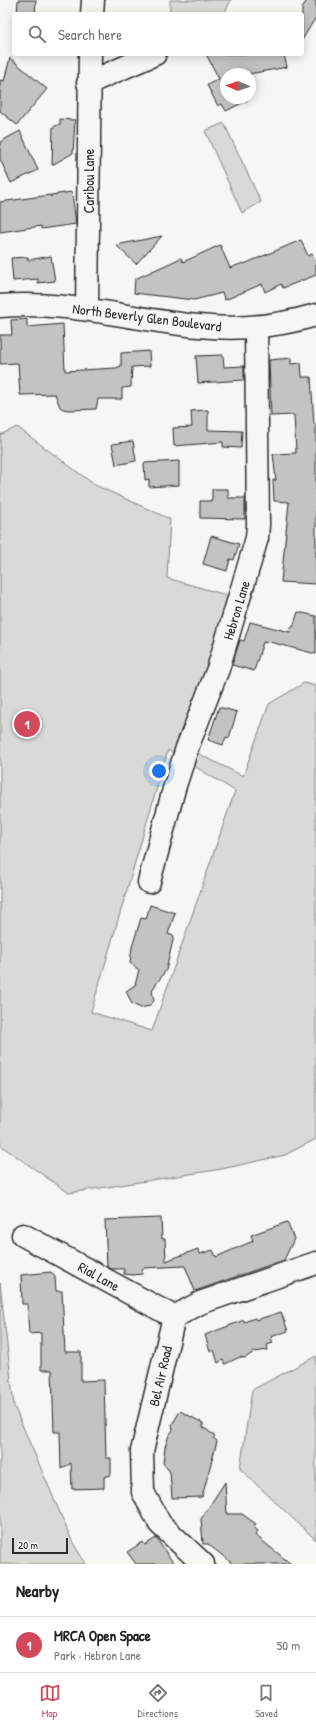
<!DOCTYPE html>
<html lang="en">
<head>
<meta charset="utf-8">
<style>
  body { margin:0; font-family:"Patrick Hand",sans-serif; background:#f6f6f6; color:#222 }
  .compass { position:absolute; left:220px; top:68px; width:36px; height:36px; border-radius:50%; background:#fff; box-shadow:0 2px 10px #0003; rotate:272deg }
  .scale { position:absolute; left:12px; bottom:10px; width:56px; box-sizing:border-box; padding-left:4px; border:2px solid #2b2b2b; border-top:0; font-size:11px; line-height:14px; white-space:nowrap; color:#2b2b2b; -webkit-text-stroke:3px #f6f6f2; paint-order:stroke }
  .you { position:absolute; left:159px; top:771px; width:14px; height:14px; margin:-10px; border:3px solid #fff; border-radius:50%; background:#1a73e8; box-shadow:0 0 0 6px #1a73e833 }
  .badge { display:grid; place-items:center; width:26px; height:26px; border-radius:50%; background:#d1495b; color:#fff; font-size:13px; font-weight:700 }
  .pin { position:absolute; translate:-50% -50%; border:2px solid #fff; box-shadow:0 1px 4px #0006 }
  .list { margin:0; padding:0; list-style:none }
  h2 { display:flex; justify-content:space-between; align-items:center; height:52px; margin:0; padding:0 16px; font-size:17px }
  h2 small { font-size:13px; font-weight:400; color:#767676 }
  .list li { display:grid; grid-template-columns:26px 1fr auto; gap:12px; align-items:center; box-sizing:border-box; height:56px; padding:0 16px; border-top:1px solid #e0e0e0 }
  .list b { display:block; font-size:15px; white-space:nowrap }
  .list p { margin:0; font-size:13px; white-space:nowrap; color:#767676 }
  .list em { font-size:13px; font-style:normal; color:#767676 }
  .icon { flex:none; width:22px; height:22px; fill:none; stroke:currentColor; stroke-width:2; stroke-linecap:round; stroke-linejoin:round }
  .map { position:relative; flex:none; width:316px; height:1564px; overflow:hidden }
  .search { position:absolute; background:#fff; box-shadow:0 2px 10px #0003; left:12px; right:12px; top:12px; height:44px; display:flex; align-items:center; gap:10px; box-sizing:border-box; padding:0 14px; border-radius:4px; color:#767676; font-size:15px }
  .sheet { height:108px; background:#fff }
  nav { display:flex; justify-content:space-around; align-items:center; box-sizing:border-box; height:56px; border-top:1px solid #e0e0e0; background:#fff; font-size:11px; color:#767676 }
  nav a { display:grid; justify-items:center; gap:2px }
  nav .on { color:#d1495b }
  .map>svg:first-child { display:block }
  .green { fill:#d9d9d5; stroke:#828280; fill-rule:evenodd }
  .building { fill:#c3c3c0; stroke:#2b2b2b }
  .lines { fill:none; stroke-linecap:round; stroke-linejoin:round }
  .minor-casing { stroke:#2b2b2b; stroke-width:25 }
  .major-casing { stroke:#2b2b2b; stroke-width:25 }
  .minor { stroke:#f6f6f2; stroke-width:22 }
  .major { stroke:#f6f6f2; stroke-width:22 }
  .labels { text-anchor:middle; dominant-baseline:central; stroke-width:3.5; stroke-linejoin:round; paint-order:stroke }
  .street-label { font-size:14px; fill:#2b2b2b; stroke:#f6f6f2 }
</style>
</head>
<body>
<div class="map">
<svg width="316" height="1564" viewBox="0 0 316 1564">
  <rect width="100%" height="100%" fill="#f6f6f2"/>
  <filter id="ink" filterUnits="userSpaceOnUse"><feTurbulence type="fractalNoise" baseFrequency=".025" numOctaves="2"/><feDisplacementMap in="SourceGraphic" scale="8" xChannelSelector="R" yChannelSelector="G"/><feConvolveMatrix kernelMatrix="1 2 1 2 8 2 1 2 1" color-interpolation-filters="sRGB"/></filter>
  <g filter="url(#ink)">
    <!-- green -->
    <g class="green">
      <polygon points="170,0 231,0 224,14 170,14"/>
      <polygon points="224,123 261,202 242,213 205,131"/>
      <path d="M17,427l78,58 75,34 -3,59 73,21 -53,149 56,28 26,-72 35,-21 12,3v453l-31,16 -63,14 -153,24 -69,-48v-710zM168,750l67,41 -83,240 -61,-19z"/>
      <polygon points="0,1283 14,1406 73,1543 86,1564 0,1564"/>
      <polygon points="316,1356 316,1540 240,1469 252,1390"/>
    </g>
    <!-- building -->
    <g class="building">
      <polygon points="18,0 36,0 35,14 17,14"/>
      <polygon points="307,0 316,0 316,17 302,40 302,8"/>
      <polygon points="206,54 284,54 287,67 249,74 226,74 226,98 247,98 248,100 226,111 222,104 218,106 207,85 219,79"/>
      <polygon points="10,58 47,89 17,125 0,111 0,80 4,81"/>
      <polygon points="60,119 75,120 73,153 52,165 53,127 60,124"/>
      <polygon points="20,131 38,170 11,183 0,159 0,142"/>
      <polygon points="72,192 76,224 41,229 41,226 0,232 0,202 50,195 51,197 51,195"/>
      <polygon points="162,236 136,264 116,245"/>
      <polygon points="301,240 308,256 312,254 316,263 316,275 283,288 281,284 265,292 262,284 225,300 222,293 194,300 134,293 135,279 181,258 183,262 220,245 230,268 243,263 244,264"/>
      <polygon points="51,256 55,281 38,283 38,279 13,281 11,258 28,257 28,260"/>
      <polygon points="27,319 27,327 63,324 65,371 116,368 121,366 121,353 149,351 150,366 132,367 131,387 122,388 122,399 98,399 96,409 69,410 63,409 60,407 55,394 20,395 18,363 0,364 0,335 12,335 11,320"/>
      <polygon points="223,355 224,367 244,366 244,380 198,383 196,356"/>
      <polygon points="291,358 291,364 301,363 302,377 311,377 314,424 316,424 316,584 281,582 289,502 274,501 273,480 276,480 273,454 296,453 294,415 271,416 269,360"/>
      <polygon points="208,410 208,430 242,431 241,448 223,447 223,442 174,446 173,428 192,427 191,411"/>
      <polygon points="133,441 136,461 116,465 112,444"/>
      <polygon points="179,461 179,485 149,487 149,479 145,480 144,463"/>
      <polygon points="212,489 228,489 228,498 245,498 245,519 200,518 200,501 212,501"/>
      <polygon points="211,536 239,544 234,560 230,559 227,571 203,564"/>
      <polygon points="298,612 316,616 316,654 266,641 266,643 263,642 254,671 232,665 240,640 244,641 250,622 290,632 291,627 293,627"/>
      <polygon points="219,707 237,712 229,738 226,737 223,745 208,740"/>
      <polygon points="150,905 175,913 168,934 174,936 166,970 152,990 154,1001 149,1006 141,1008 132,1004 126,991 135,985 139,970 130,963 132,947 141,918 146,919"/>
      <polygon points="161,1218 162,1239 165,1239 166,1261 198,1249 200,1254 213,1250 216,1257 253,1241 251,1235 287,1222 294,1239 284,1260 195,1291 185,1266 143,1268 142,1274 133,1275 124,1274 124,1269 112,1269 107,1267 105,1220"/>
      <polygon points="51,1272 55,1277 56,1291 62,1291 65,1352 81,1352 81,1381 104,1380 106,1458 111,1458 111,1475 104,1477 104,1488 72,1489 71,1463 61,1469 60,1432 54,1432 52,1370 41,1370 41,1333 29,1334 27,1304 22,1304 21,1275"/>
      <polygon points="281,1312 288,1331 271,1337 273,1343 267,1345 268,1350 254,1352 245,1358 240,1357 225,1364 223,1360 218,1363 214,1350 210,1352 205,1335 244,1320 244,1322 255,1318 256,1320"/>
      <polygon points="180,1411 203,1423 203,1427 215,1436 213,1438 217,1441 202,1497 172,1498 170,1472 163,1463 165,1447 169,1435 173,1430 172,1425"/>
      <polygon points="225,1482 227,1514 242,1514 256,1524 254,1527 258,1531 255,1535 291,1564 233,1564 208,1544 203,1544 201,1519"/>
      <polygon points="156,1538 174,1564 136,1564 127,1552 143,1542 145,1545"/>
    </g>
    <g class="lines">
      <defs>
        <g id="minor">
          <polyline points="92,14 93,0"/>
          <polyline points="88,83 155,54"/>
          <polyline points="87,309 90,54"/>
          <polyline points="149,882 174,789 187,748 218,669 257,538 258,525 256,327"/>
          <polyline points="23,1235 174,1317"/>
          <polyline points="203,1564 160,1524 143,1492 142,1451 174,1317 200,1303 316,1263"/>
        </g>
        <path id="major" d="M0,306c67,-6 133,14 199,20 38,4 80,0 117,-11"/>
      </defs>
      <!-- minor casing -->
      <use href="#minor" class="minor-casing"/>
      <!-- major casing -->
      <use href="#major" class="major-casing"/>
      <!-- minor -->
      <use href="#minor" class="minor"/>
      <!-- major -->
      <use href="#major" class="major"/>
    </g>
  </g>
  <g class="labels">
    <!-- street labels -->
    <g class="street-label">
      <text transform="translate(88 181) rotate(-90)">Caribou Lane</text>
      <text transform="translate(147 317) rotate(7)">North Beverly Glen Boulevard</text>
      <text transform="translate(236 610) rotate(-73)">Hebron Lane</text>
      <text transform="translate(99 1276) rotate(29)">Rial Lane</text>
      <text transform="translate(160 1376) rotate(-77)">Bel Air Road</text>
    </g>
  </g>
</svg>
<svg class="compass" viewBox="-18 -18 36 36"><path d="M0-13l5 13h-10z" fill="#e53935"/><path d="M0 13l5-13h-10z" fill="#767676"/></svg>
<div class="scale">20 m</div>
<div class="you"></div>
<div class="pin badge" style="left:27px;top:724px">1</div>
<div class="search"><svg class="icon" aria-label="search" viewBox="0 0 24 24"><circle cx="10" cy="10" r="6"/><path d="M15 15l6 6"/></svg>Search here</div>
</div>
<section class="sheet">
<h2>Nearby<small></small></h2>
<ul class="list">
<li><span class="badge">1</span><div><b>MRCA Open Space</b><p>Park · Hebron Lane</p></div><em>50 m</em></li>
</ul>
</section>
<nav>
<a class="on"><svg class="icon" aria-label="map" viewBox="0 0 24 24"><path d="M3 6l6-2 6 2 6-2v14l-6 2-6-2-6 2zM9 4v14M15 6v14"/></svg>Map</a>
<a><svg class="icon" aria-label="directions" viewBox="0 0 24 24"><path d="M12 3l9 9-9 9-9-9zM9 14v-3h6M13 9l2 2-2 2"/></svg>Directions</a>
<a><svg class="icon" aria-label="saved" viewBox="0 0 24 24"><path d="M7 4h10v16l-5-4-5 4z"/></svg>Saved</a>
</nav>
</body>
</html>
